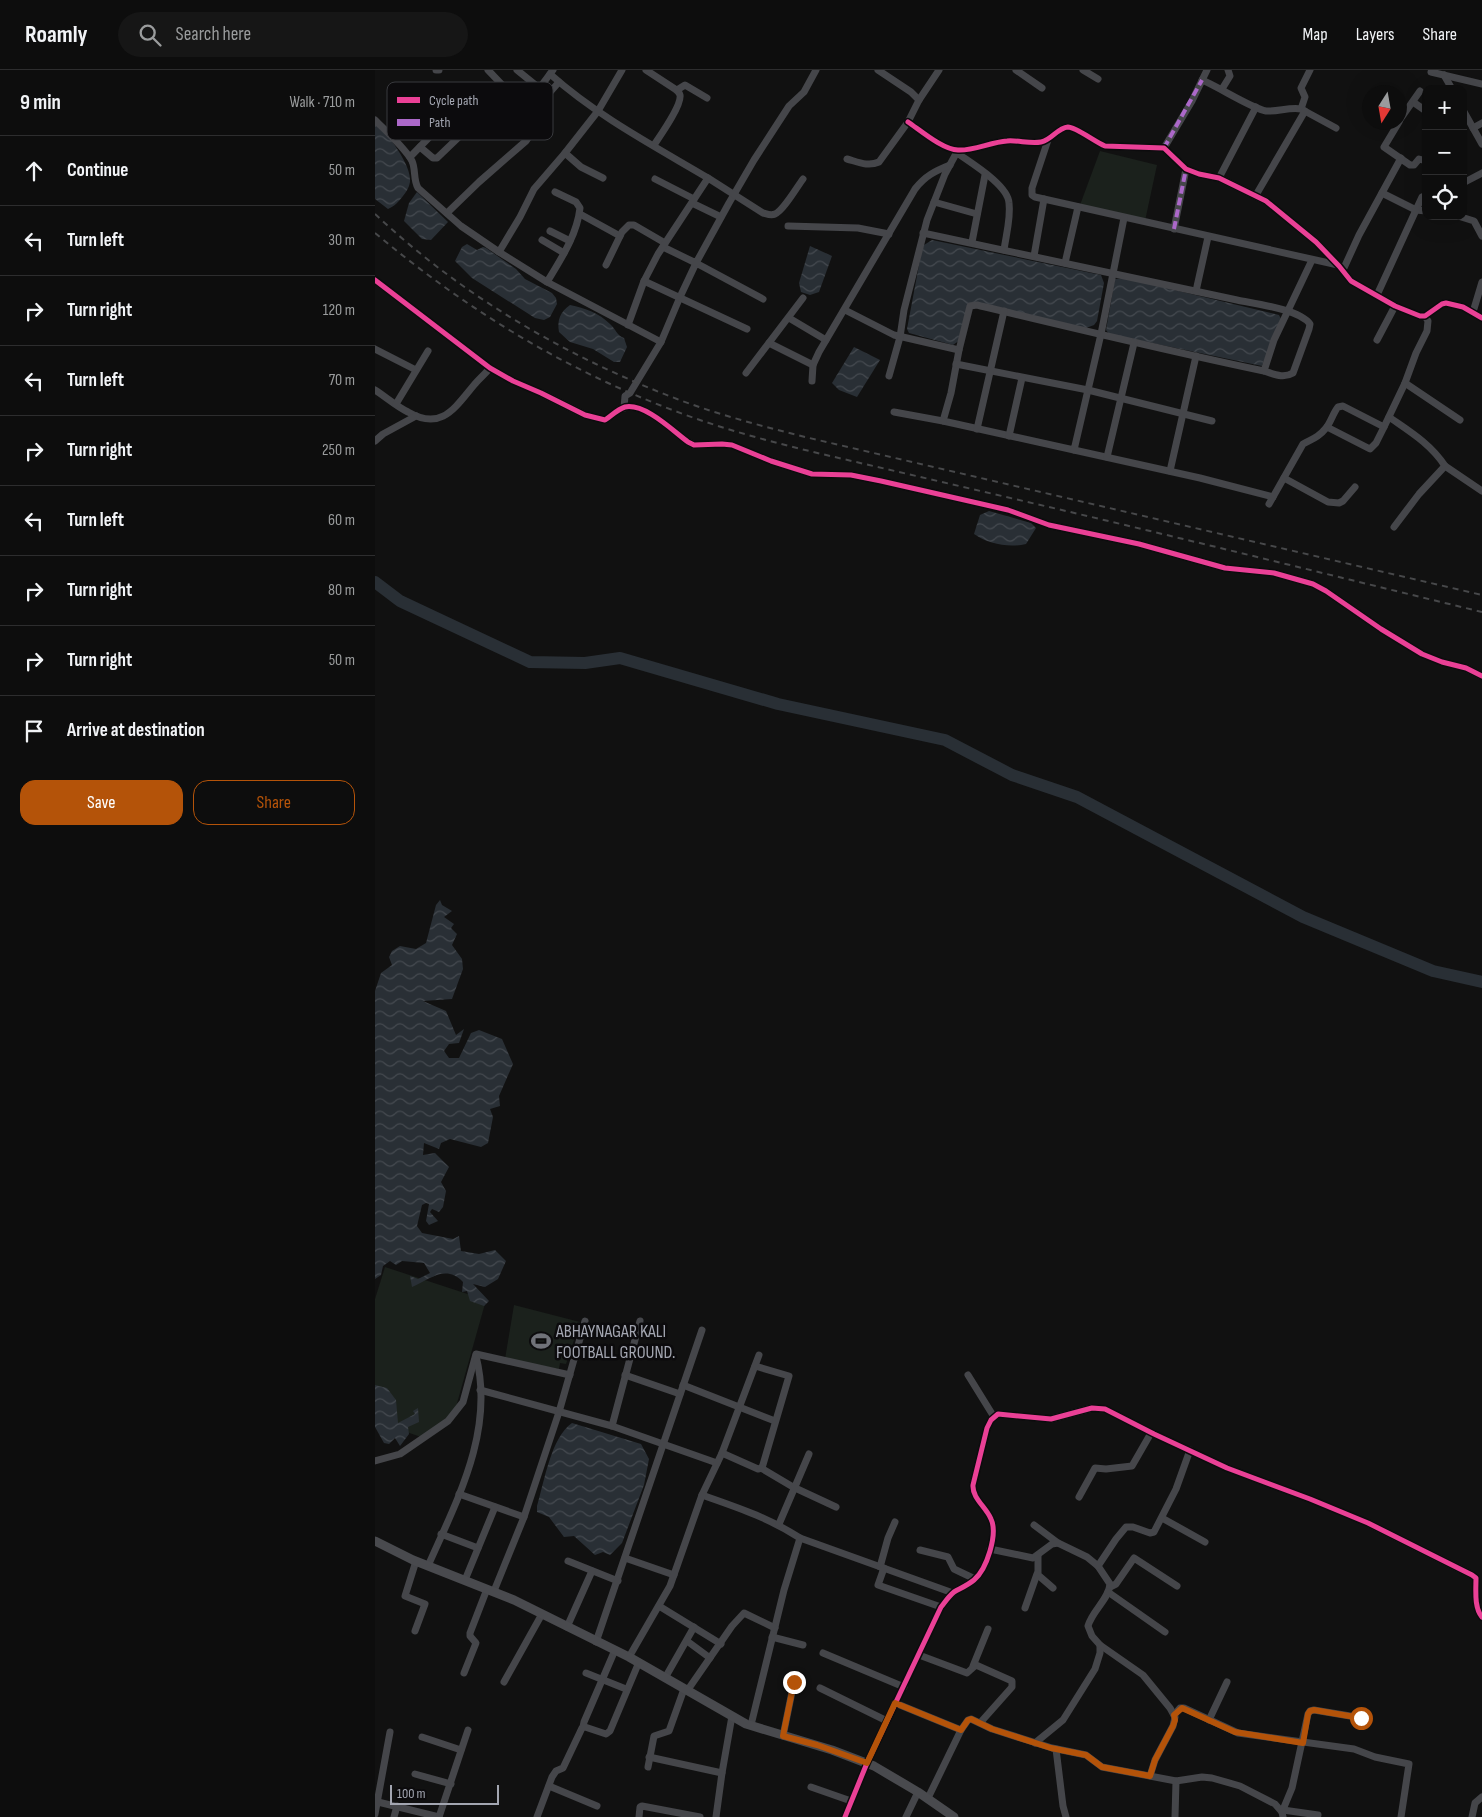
<!DOCTYPE html>
<html lang="en">
<head>
<meta charset="utf-8">
<style>
  body { margin:0; font-family:"Sofia Sans Condensed",sans-serif; background:#161616; color:#f1f3f6 }
  .controls { position:absolute; right:15px; top:15px; display:grid; overflow:hidden; border-radius:10px; box-shadow:0 5px 20px #0002 }
  .controls button { width:45px; height:45px; display:grid; place-items:center; padding:0; border:0; border-bottom:1px solid #2d2d2e; background:#0d0d0d; color:#f1f3f6; font:25px sans-serif }
  .compass { position:absolute; left:987px; top:15px; width:45px; height:45px; border-radius:50%; background:#0d0d0d; box-shadow:0 5px 20px #0002; rotate:191deg }
  .scale { position:absolute; left:15px; bottom:12px; width:109px; box-sizing:border-box; padding-left:5px; border:2px solid #a3a6b1; border-top:0; font-size:14px; line-height:18px; white-space:nowrap; color:#a3a6b1; -webkit-text-stroke:4px #0c0b0d; paint-order:stroke }
  .stop { position:absolute; width:15px; height:15px; margin:-11px; border:4px solid #b45309; border-radius:50%; background:#fff }
  .stop.end { background:#b45309; border-color:#fff; box-shadow:0 1px 5px #0008 }
  .list { margin:0; padding:0; list-style:none }
  h2 { display:flex; justify-content:space-between; align-items:center; height:65px; margin:0; padding:0 20px; font-size:21px }
  h2 small { font-size:16px; font-weight:400; color:#9a9c9d }
  .list li { display:grid; grid-template-columns:32px 1fr auto; gap:15px; align-items:center; box-sizing:border-box; height:70px; padding:0 20px; border-top:1px solid #2d2d2e }
  .list b { display:block; font-size:19px; white-space:nowrap }
  .list em { font-size:16px; font-style:normal; color:#9a9c9d }
  .actions { display:flex; gap:10px; padding:15px 20px }
  .actions a { flex:1; padding:11px 0; border:1px solid #b45309; border-radius:15px; text-align:center; font-size:18px; color:#b45309 }
  .actions .main { background:#b45309; color:#fff }
  .icon { flex:none; width:28px; height:28px; fill:none; stroke:currentColor; stroke-width:2; stroke-linecap:round; stroke-linejoin:round }
  .map { position:relative; flex:none; width:1107px; height:1747px; overflow:hidden }
  header { display:flex; align-items:center; gap:30px; box-sizing:border-box; height:70px; padding:0 25px; background:#0d0d0d; border-bottom:1px solid #2d2d2e }
  header strong { font-size:24px }
  nav { display:flex; gap:28px; margin-inline-start:auto; font-size:18px }
  .search { width:350px; height:45px; background:#161616; display:flex; align-items:center; gap:12px; box-sizing:border-box; padding:0 18px; border-radius:28px; color:#9a9c9d; font-size:19px }
  main { display:flex }
  aside { flex:1; background:#0d0d0d }
  .map>svg:first-child { display:block }
  .park { fill:#1b211c }
  .water { fill:url(#water-waves) }
  .lines { fill:none; stroke-linecap:round; stroke-linejoin:round }
  .river { stroke:#292f35; stroke-width:12 }
  .street { stroke:#45464a; stroke-width:7 }
  .secondary { stroke:#494a4e; stroke-width:9 }
  .rail { stroke:#47484a; stroke-width:2; stroke-dasharray:6 5; stroke-linecap:butt }
  .quiet { stroke:#ac68c9; stroke-width:4; stroke-dasharray:8 4; stroke-linecap:butt }
  .cycleway-casing { stroke:#0c0b0d; stroke-width:8 }
  .cycleway { stroke:#ea4096; stroke-width:5 }
  .route { stroke:#b45309; stroke-width:6 }
  .labels { text-anchor:middle; dominant-baseline:central; stroke-width:5; stroke-linejoin:round; paint-order:stroke }
  .poi-label { font-size:18px; fill:#a3a6b1; stroke:#0c0b0d; text-anchor:start }
  .key { fill:#0c0b0d; stroke:#393a3e; stroke-width:1 }
  .key-label { font-size:14px; fill:#a3a6b1 }
</style>
</head>
<body>
<header>
<strong>Roamly</strong>
<div class="search"><svg class="icon" aria-label="search" viewBox="0 0 24 24"><circle cx="10" cy="10" r="6"/><path d="M15 15l6 6"/></svg>Search here</div>
<nav><a>Map</a><a>Layers</a><a>Share</a></nav>
</header>
<main>
<aside>
<h2>9 min<small>Walk · 710 m</small></h2>
<ul class="list">
<li><svg class="icon" aria-label="ahead" viewBox="0 0 24 24"><path d="M12 20V5M6 11l6-6 6 6"/></svg><div><b>Continue</b></div><em>50 m</em></li>
<li><svg class="icon" aria-label="left" viewBox="0 0 24 24"><path d="M17 20v-9H6M10 6l-5 5 5 5"/></svg><div><b>Turn left</b></div><em>30 m</em></li>
<li><svg class="icon" aria-label="right" viewBox="0 0 24 24"><path d="M7 20v-9h11M14 6l5 5-5 5"/></svg><div><b>Turn right</b></div><em>120 m</em></li>
<li><svg class="icon" aria-label="left" viewBox="0 0 24 24"><path d="M17 20v-9H6M10 6l-5 5 5 5"/></svg><div><b>Turn left</b></div><em>70 m</em></li>
<li><svg class="icon" aria-label="right" viewBox="0 0 24 24"><path d="M7 20v-9h11M14 6l5 5-5 5"/></svg><div><b>Turn right</b></div><em>250 m</em></li>
<li><svg class="icon" aria-label="left" viewBox="0 0 24 24"><path d="M17 20v-9H6M10 6l-5 5 5 5"/></svg><div><b>Turn left</b></div><em>60 m</em></li>
<li><svg class="icon" aria-label="right" viewBox="0 0 24 24"><path d="M7 20v-9h11M14 6l5 5-5 5"/></svg><div><b>Turn right</b></div><em>80 m</em></li>
<li><svg class="icon" aria-label="right" viewBox="0 0 24 24"><path d="M7 20v-9h11M14 6l5 5-5 5"/></svg><div><b>Turn right</b></div><em>50 m</em></li>
<li><svg class="icon" aria-label="arrive" viewBox="0 0 24 24"><path d="M6 21V4h12l-3 4 3 4H6"/></svg><div><b>Arrive at destination</b></div></li>
</ul>
<div class="actions"><a class="main">Save</a><a>Share</a></div>
</aside>
<div class="map">
<svg width="1107" height="1747" viewBox="0 0 1107 1747">
  <defs>
    <pattern id="water-waves" width="16" height="10" patternUnits="userSpaceOnUse" patternTransform="scale(1.25)"><rect width="16" height="10" fill="#292f35"/><path d="M0 5q4-4 8 0t8 0" fill="none" stroke="#454a50"/></pattern>
  </defs>
  <rect width="100%" height="100%" fill="#111"/>
  <!-- park -->
  <g class="park">
    <polygon points="725,81 782,95 770,151 705,135"/>
    <polygon points="10,1197 111,1230 79,1344 46,1367 0,1351 0,1229"/>
    <polygon points="139,1235 205,1252 191,1294 185,1293 184,1299 130,1289"/>
  </g>
  <!-- water -->
  <g class="water">
    <path d="M0,51c12,12 37,44 35,61 -1,6 -4,10 -7,14 -5,6 -8,10 -15,13l-13,-10z"/>
    <polygon points="42,122 73,152 56,170 47,169 29,151 34,133"/>
    <polygon points="557,170 726,205 729,213 722,251 719,255 711,258 593,234 585,270 578,275 534,263 532,259 547,179 549,175"/>
    <polygon points="92,174 102,180 108,177 111,178 141,199 150,209 177,223 181,228 182,234 175,247 169,250 160,248 97,208 80,191 87,177"/>
    <polygon points="435,176 457,186 444,222 435,225 426,222 424,213"/>
    <polygon points="749,208 904,245 906,249 887,296 734,264 731,260 740,209"/>
    <path d="M195,235c15,3 29,8 40,19 6,5 6,11 14,14l3,9 -7,15h-6l-21,-13 -23,-7 -11,-10c-2,-12 1,-20 11,-27z"/>
    <polygon points="479,277 505,290 482,327 464,320 457,313"/>
    <path d="M614,441l42,12 5,5 -10,16c-17,4 -38,0 -52,-10l6,-19z"/>
    <path d="M65,830l2,5 10,6 -8,6 10,7 -3,4 6,6 -5,11 10,14 1,10 -11,30 -29,2 23,10 10,24 8,-6 -5,14 -10,1 -5,7 5,7h10l12,-25 8,-3 23,9 11,25 -14,32 1,10 -10,3 3,8 -5,26 -7,4 -31,-8 -9,4 -2,6 -15,-6 -1,12 12,-2 14,14 -8,15 5,9 -3,16 -4,5 -7,-3 -2,3 8,9 -9,4 -3,-4 3,-17 -3,-1 -4,2 -5,21 5,7 31,6 6,-3 2,15 18,3 16,-4 11,11 -8,18 -13,8 -12,-3 16,17 -5,5 -14,-5 -3,-10 -5,1 1,-10c-17,-18 -33,-3 -51,5l-2,-11 8,3 12,-6 -6,-10 -22,-2 -6,4 -6,-4 -7,5 -2,9 -6,4v-288l6,-18 11,-8 -3,-8 3,-6 8,-5 16,3 10,-6 10,-38z"/>
    <polygon points="0,1315 12,1318 21,1330 23,1353 40,1344 38,1341 43,1338 44,1352 33,1357 34,1364 25,1376 20,1368 14,1374 9,1373 0,1357"/>
    <path d="M197,1353l69,21 8,15 -5,26 -22,58 -12,12 -7,-3 -8,3 -21,-19 -10,1 -15,-20 -12,-5v-6c7,-23 14,-69 35,-83z"/>
  </g>
  <g class="lines">
    <!-- river -->
    <polyline class="river" points="0,512 25,531 155,592 210,593 245,588 403,634 570,670 637,705 702,727 928,847 1058,901 1107,912"/>
    <!-- street -->
    <g class="street">
      <polyline points="61,0 64,0"/>
      <polyline points="113,0 155,44"/>
      <polyline points="142,0 163,17 166,16 178,0"/>
      <path d="M271,0l29,19c3,2 4,3 5,6 2,10 -20,41 -26,50"/>
      <polyline points="503,0 536,22 544,30"/>
      <polyline points="641,0 667,18"/>
      <polyline points="708,0 723,9"/>
      <polyline points="1056,2 1107,14"/>
      <path d="M175,4c47,42 104,72 158,104"/>
      <polyline points="1069,5 1077,19"/>
      <path d="M827,10c17,7 49,28 64,31 12,1 23,-4 35,-2l35,19"/>
      <polyline points="847,19 855,6 853,0"/>
      <polyline points="302,20 310,15 332,28"/>
      <polyline points="1038,32 1051,41"/>
      <polyline points="926,39 930,27 926,18 935,0"/>
      <polyline points="1088,40 1107,74"/>
      <path d="M0,50c10,10 31,29 37,41 4,9 1,18 6,27l43,38 38,26 48,30 114,60 19,-45 16,-34 67,36"/>
      <polyline points="1024,51 1045,21"/>
      <path d="M533,52c12,8 35,28 50,28 15,1 33,-8 49,-9 11,-1 23,3 34,1 11,-2 16,-14 27,-15 8,0 27,15 37,19l59,2 22,21 13,5 20,4 47,23 50,41 23,24 12,15 44,25 25,10h5l17,-12 4,-1 17,4 19,11"/>
      <polyline points="1024,52 1009,77 1035,95 1039,95 1044,89 1051,91"/>
      <polyline points="144,57 184,12"/>
      <polyline points="1098,58 1107,53"/>
      <polyline points="673,70 657,118 657,125 660,127 963,195"/>
      <polyline points="45,77 58,88 62,88 87,64 85,59 56,35"/>
      <polyline points="789,78 817,31 832,0"/>
      <polyline points="190,83 206,97 228,108"/>
      <path d="M582,83c14,10 51,32 52,50 2,15 -3,32 -5,47"/>
      <polyline points="35,87 72,49"/>
      <path d="M472,89c11,3 21,8 32,3l29,-40 11,-22 20,-30"/>
      <polyline points="844,108 881,37"/>
      <polyline points="280,109 319,129"/>
      <polyline points="1088,113 1107,103"/>
      <polyline points="1007,123 1041,140 1051,141"/>
      <polyline points="881,125 930,41"/>
      <polyline points="559,132 602,144"/>
      <polyline points="317,133 346,147"/>
      <polyline points="72,143 104,112 151,71 153,68 150,62 115,31"/>
      <polyline points="205,144 245,166"/>
      <polyline points="1083,146 1099,151 1107,166"/>
      <polyline points="413,156 483,158 514,164"/>
      <polyline points="799,159 811,99"/>
      <polyline points="175,161 195,171"/>
      <path d="M548,163l314,67c19,4 62,9 73,24l-1,5 -16,44c-10,6 -19,1 -29,-2"/>
      <polyline points="167,170 189,183"/>
      <polyline points="597,172 610,105"/>
      <polyline points="288,177 321,193 354,133 379,90 414,36 429,22 441,0"/>
      <polyline points="124,182 145,147 159,119 190,83 223,41 247,0"/>
      <polyline points="659,186 669,129"/>
      <polyline points="690,193 703,137"/>
      <polyline points="231,195 247,162 254,155 259,155 290,173"/>
      <polyline points="968,200 984,165 1026,88"/>
      <path d="M0,210l115,88 23,13 28,12 44,22 20,5c6,-4 13,-11 20,-13 20,-4 48,24 63,35l6,3 28,-1 10,1 39,16 41,13 39,1 30,6 127,29 41,15 90,19 86,24 49,5 39,11 13,7 55,38 41,25 20,8 24,6 16,8"/>
      <polyline points="269,211 372,259"/>
      <path d="M172,212c14,-23 30,-47 33,-74l-4,-6 -21,-10"/>
      <polyline points="821,221 833,167"/>
      <polyline points="1002,225 1041,140 1047,127 1051,126"/>
      <path d="M470,240l49,25 65,15 11,-44 7,-1c96,23 191,46 287,66l10,-31 38,-80"/>
      <polyline points="1098,242 1107,212"/>
      <polyline points="414,248 451,270"/>
      <path d="M253,255l16,-44 14,-27 50,-76 55,35c4,1 8,3 12,1 8,-3 22,-27 28,-35"/>
      <polyline points="1002,270 1020,236"/>
      <polyline points="394,273 438,295"/>
      <polyline points="0,279 41,300"/>
      <polyline points="584,280 576,323 568,351 699,380 726,264 749,148"/>
      <polyline points="581,294 713,320 837,351"/>
      <polyline points="371,303 428,228"/>
      <polyline points="514,306 525,267 529,240 552,150 570,104 583,80"/>
      <path d="M437,311l1,-16 6,-13 96,-163c10,-13 20,-18 35,-24"/>
      <polyline points="1030,313 1085,350"/>
      <path d="M0,320c11,7 21,16 33,22 33,19 46,-3 66,-27 5,-6 11,-11 16,-17"/>
      <polyline points="21,334 53,281"/>
      <polyline points="249,338 250,326 255,323 286,272"/>
      <polyline points="519,342 568,351"/>
      <path d="M1014,347c20,14 42,27 56,49"/>
      <polyline points="952,357 995,379 1001,373 1009,357"/>
      <polyline points="602,359 629,241"/>
      <polyline points="634,366 647,308"/>
      <polyline points="0,371 8,364 41,346"/>
      <polyline points="699,380 825,408 898,427"/>
      <polyline points="732,387 759,273"/>
      <polyline points="795,401 821,286"/>
      <polyline points="909,408 953,432 964,433 968,431 980,417"/>
      <path d="M894,434l34,-60c9,-5 15,-6 23,-16 5,-6 7,-15 12,-21l5,-1 41,21 21,-44 11,-30 11,-22 1,-10 -3,-5"/>
      <polyline points="1019,457 1044,424 1070,396 1107,421"/>
      <polyline points="250,1305 305,1324"/>
      <polyline points="593,1305 619,1347"/>
      <polyline points="308,1315 400,1351"/>
      <polyline points="105,1320 237,1356 342,1393"/>
      <polyline points="237,1356 265,1251"/>
      <polyline points="347,1383 383,1399 387,1398 414,1306 380,1296"/>
      <polyline points="0,1391 25,1384 73,1351 88,1332 101,1284 195,1305"/>
      <polyline points="386,1398 418,1417 461,1437"/>
      <polyline points="84,1424 149,1447"/>
      <path d="M327,1425c37,13 65,22 98,43l-16,52 -33,135"/>
      <polyline points="704,1427 720,1398 731,1399 757,1396 776,1363"/>
      <polyline points="787,1448 830,1472"/>
      <polyline points="404,1454 434,1384"/>
      <polyline points="659,1455 683,1473"/>
      <polyline points="66,1464 103,1478"/>
      <polyline points="425,1468 578,1523"/>
      <path d="M615,1479l43,9 19,-14 6,-1 29,14 11,9 12,18c-1,15 -18,27 -22,42l4,10 8,9v8l-5,16 -32,51 -28,23"/>
      <polyline points="545,1480 573,1487 579,1499 600,1509"/>
      <polyline points="663,1485 663,1505 678,1518"/>
      <polyline points="250,1488 299,1505"/>
      <polyline points="193,1491 243,1511"/>
      <path d="M53,1496c29,-66 67,-135 48,-210"/>
      <polyline points="723,1496 741,1469 751,1457 758,1457 775,1463 779,1462 801,1419 815,1380"/>
      <polyline points="505,1497 513,1468 520,1452"/>
      <polyline points="509,1498 503,1515 566,1537"/>
      <polyline points="90,1510 120,1437"/>
      <polyline points="735,1517 741,1514 759,1488 802,1516"/>
      <polyline points="119,1521 149,1447 184,1342 210,1251"/>
      <polyline points="733,1522 790,1562"/>
      <polyline points="284,1536 346,1574"/>
      <polyline points="650,1538 662,1504"/>
      <polyline points="192,1557 217,1501"/>
      <polyline points="40,1561 50,1534 30,1526 41,1491"/>
      <polyline points="397,1567 428,1575"/>
      <polyline points="312,1571 335,1588"/>
      <polyline points="221,1572 327,1260"/>
      <polyline points="725,1575 768,1605 795,1638 800,1647 798,1656 780,1690 775,1706"/>
      <polyline points="448,1583 529,1617"/>
      <polyline points="544,1585 592,1603 601,1595 637,1611 637,1617 605,1653"/>
      <polyline points="254,1587 295,1516 327,1425 347,1383 384,1285"/>
      <polyline points="598,1596 613,1559"/>
      <polyline points="89,1603 101,1573 95,1566 95,1563 112,1519"/>
      <polyline points="211,1603 251,1619"/>
      <polyline points="290,1608 319,1557"/>
      <polyline points="129,1612 167,1544"/>
      <polyline points="445,1618 512,1651"/>
      <polyline points="312,1621 357,1556 369,1543 400,1558"/>
      <polyline points="520,1633 586,1660 593,1650 596,1649 617,1659 677,1678 711,1685 727,1697 801,1711 827,1707 837,1708 865,1716 900,1734 907,1742 908,1747"/>
      <polyline points="799,1645 805,1638 809,1638 863,1663 979,1679 1000,1687 1034,1694 1026,1747"/>
      <polyline points="834,1650 852,1612"/>
      <polyline points="208,1657 209,1652 240,1580"/>
      <polyline points="408,1666 419,1612"/>
      <polyline points="47,1667 86,1680"/>
      <polyline points="681,1679 688,1736 691,1747"/>
      <polyline points="274,1687 347,1703"/>
      <polyline points="273,1697 279,1666 294,1661 309,1619"/>
      <polyline points="40,1704 76,1714"/>
      <polyline points="174,1716 222,1736"/>
      <polyline points="436,1717 476,1731"/>
      <polyline points="553,1728 586,1660"/>
      <polyline points="3,1732 64,1747"/>
      <polyline points="908,1740 943,1745"/>
      <polyline points="907,1742 917,1718 933,1644 935,1641 939,1640 987,1648"/>
      <polyline points="0,1744 15,1662"/>
      <polyline points="19,1747 22,1736"/>
      <polyline points="64,1747 93,1660"/>
      <polyline points="162,1747 177,1707 181,1701 188,1698 207,1658 210,1657 231,1664 235,1661 264,1592"/>
      <polyline points="264,1747 265,1737 267,1736 325,1747"/>
      <polyline points="341,1747 347,1703 357,1646"/>
      <path d="M470,1747l22,-54 74,-156c4,-5 8,-11 13,-15 7,-4 14,-7 20,-12 13,-11 24,-46 17,-61 -5,-12 -19,-21 -18,-34l14,-57 4,-8 7,-6 53,5 41,-11 13,1 49,25 73,34 83,31 58,24 104,52 4,3c0,12 -2,30 6,39"/>
      <polyline points="531,1747 543,1722"/>
      <polyline points="800,1747 801,1711"/>
      <polyline points="1097,1747 1100,1733 1107,1727"/>
    </g>
    <!-- secondary -->
    <polyline class="secondary" points="0,1471 38,1490 139,1530 254,1587 371,1654 457,1680 499,1696 543,1722 579,1747"/>
    <!-- rail -->
    <g class="rail">
      <path d="M0,144c87,82 192,143 302,185 42,16 85,27 128,38l677,158"/>
      <path d="M0,163c91,76 188,136 300,178 63,24 129,39 194,54 60,14 120,28 180,42 145,34 289,70 433,105"/>
    </g>
    <!-- quiet -->
    <g class="quiet">
      <polyline points="789,78 827,10"/>
      <polyline points="799,159 811,99"/>
    </g>
    <defs>
      <g id="cycleway">
        <path d="M533,52c12,8 35,28 50,28 15,1 33,-8 49,-9 11,-1 23,3 34,1 11,-2 16,-14 27,-15 8,0 27,15 37,19l59,2 22,21 13,5 20,4 47,23 50,41 23,24 12,15 44,25 25,10h5l17,-12 4,-1 17,4 19,11"/>
        <path d="M0,210l115,88 23,13 28,12 44,22 20,5c6,-4 13,-11 20,-13 20,-4 48,24 63,35l6,3 28,-1 10,1 39,16 41,13 39,1 30,6 127,29 41,15 90,19 86,24 49,5 39,11 13,7 55,38 41,25 20,8 24,6 16,8"/>
        <path d="M470,1747l22,-54 74,-156c4,-5 8,-11 13,-15 7,-4 14,-7 20,-12 13,-11 24,-46 17,-61 -5,-12 -19,-21 -18,-34l14,-57 4,-8 7,-6 53,5 41,-11 13,1 49,25 73,34 83,31 58,24 104,52 4,3c0,12 -2,30 6,39"/>
      </g>
    </defs>
    <!-- cycleway casing -->
    <use href="#cycleway" class="cycleway-casing"/>
    <!-- cycleway -->
    <use href="#cycleway" class="cycleway"/>
  </g>
  <g class="lines">
    <!-- route -->
    <polyline class="route" points="419,1612 408,1666 442,1675 492,1693 520,1633 586,1660 593,1650 596,1649 617,1659 676,1678 711,1685 727,1697 775,1706 780,1690 798,1656 800,1650 799,1645 807,1638 860,1662 928,1673 933,1644 935,1641 939,1640 986,1648"/>
  </g>
  <!-- icons -->
  <defs>
    <symbol id="stadium-bare" viewBox="-9 -9 18 18"><path d="M0-5a6.5 5 0 1 0 0 10a6.5 5 0 1 0 0-10ZM-3.5-1.8h7v3.6h-7Z" fill="#707279" stroke="#0c0b0d" stroke-width="2.5" paint-order="stroke"/></symbol>
  </defs>
  <g fill-rule="evenodd">
    <use href="#stadium-bare" x="152" y="1257" width="28" height="28"/>
  </g>
  <g class="labels">
    <!-- poi labels -->
    <g class="poi-label">
      <text x="181" y="1261">ABHAYNAGAR KALI<tspan x="181" dy="21">FOOTBALL GROUND.</tspan></text>
    </g>
  </g>
  <!-- legend -->
  <rect x="12" y="12" width="166" height="58" rx="8" class="key"/>
  <rect x="22" y="27" width="23" height="6" fill="#ea4096"/>
  <rect x="22" y="49" width="23" height="7" fill="#ac68c9"/>
  <g class="key-label">
    <text x="54" y="35">Cycle path</text>
    <text x="54" y="57">Path</text>
  </g>
</svg>
<div class="controls">
<button>+</button>
<button>−</button>
<button><svg class="icon" aria-label="locate" viewBox="0 0 24 24"><circle cx="12" cy="12" r="6"/><path d="M12 2v4M12 18v4M2 12h4M18 12h4"/></svg></button>
</div>
<svg class="compass" viewBox="-18 -18 36 36"><path d="M0-13l5 13h-10z" fill="#e53935"/><path d="M0 13l5-13h-10z" fill="#9a9c9d"/></svg>
<div class="scale">100 m</div>
<div class="stop" style="left:986px;top:1648px"></div>
<div class="stop end" style="left:419px;top:1612px"></div>
</div>
</main>
</body>
</html>
